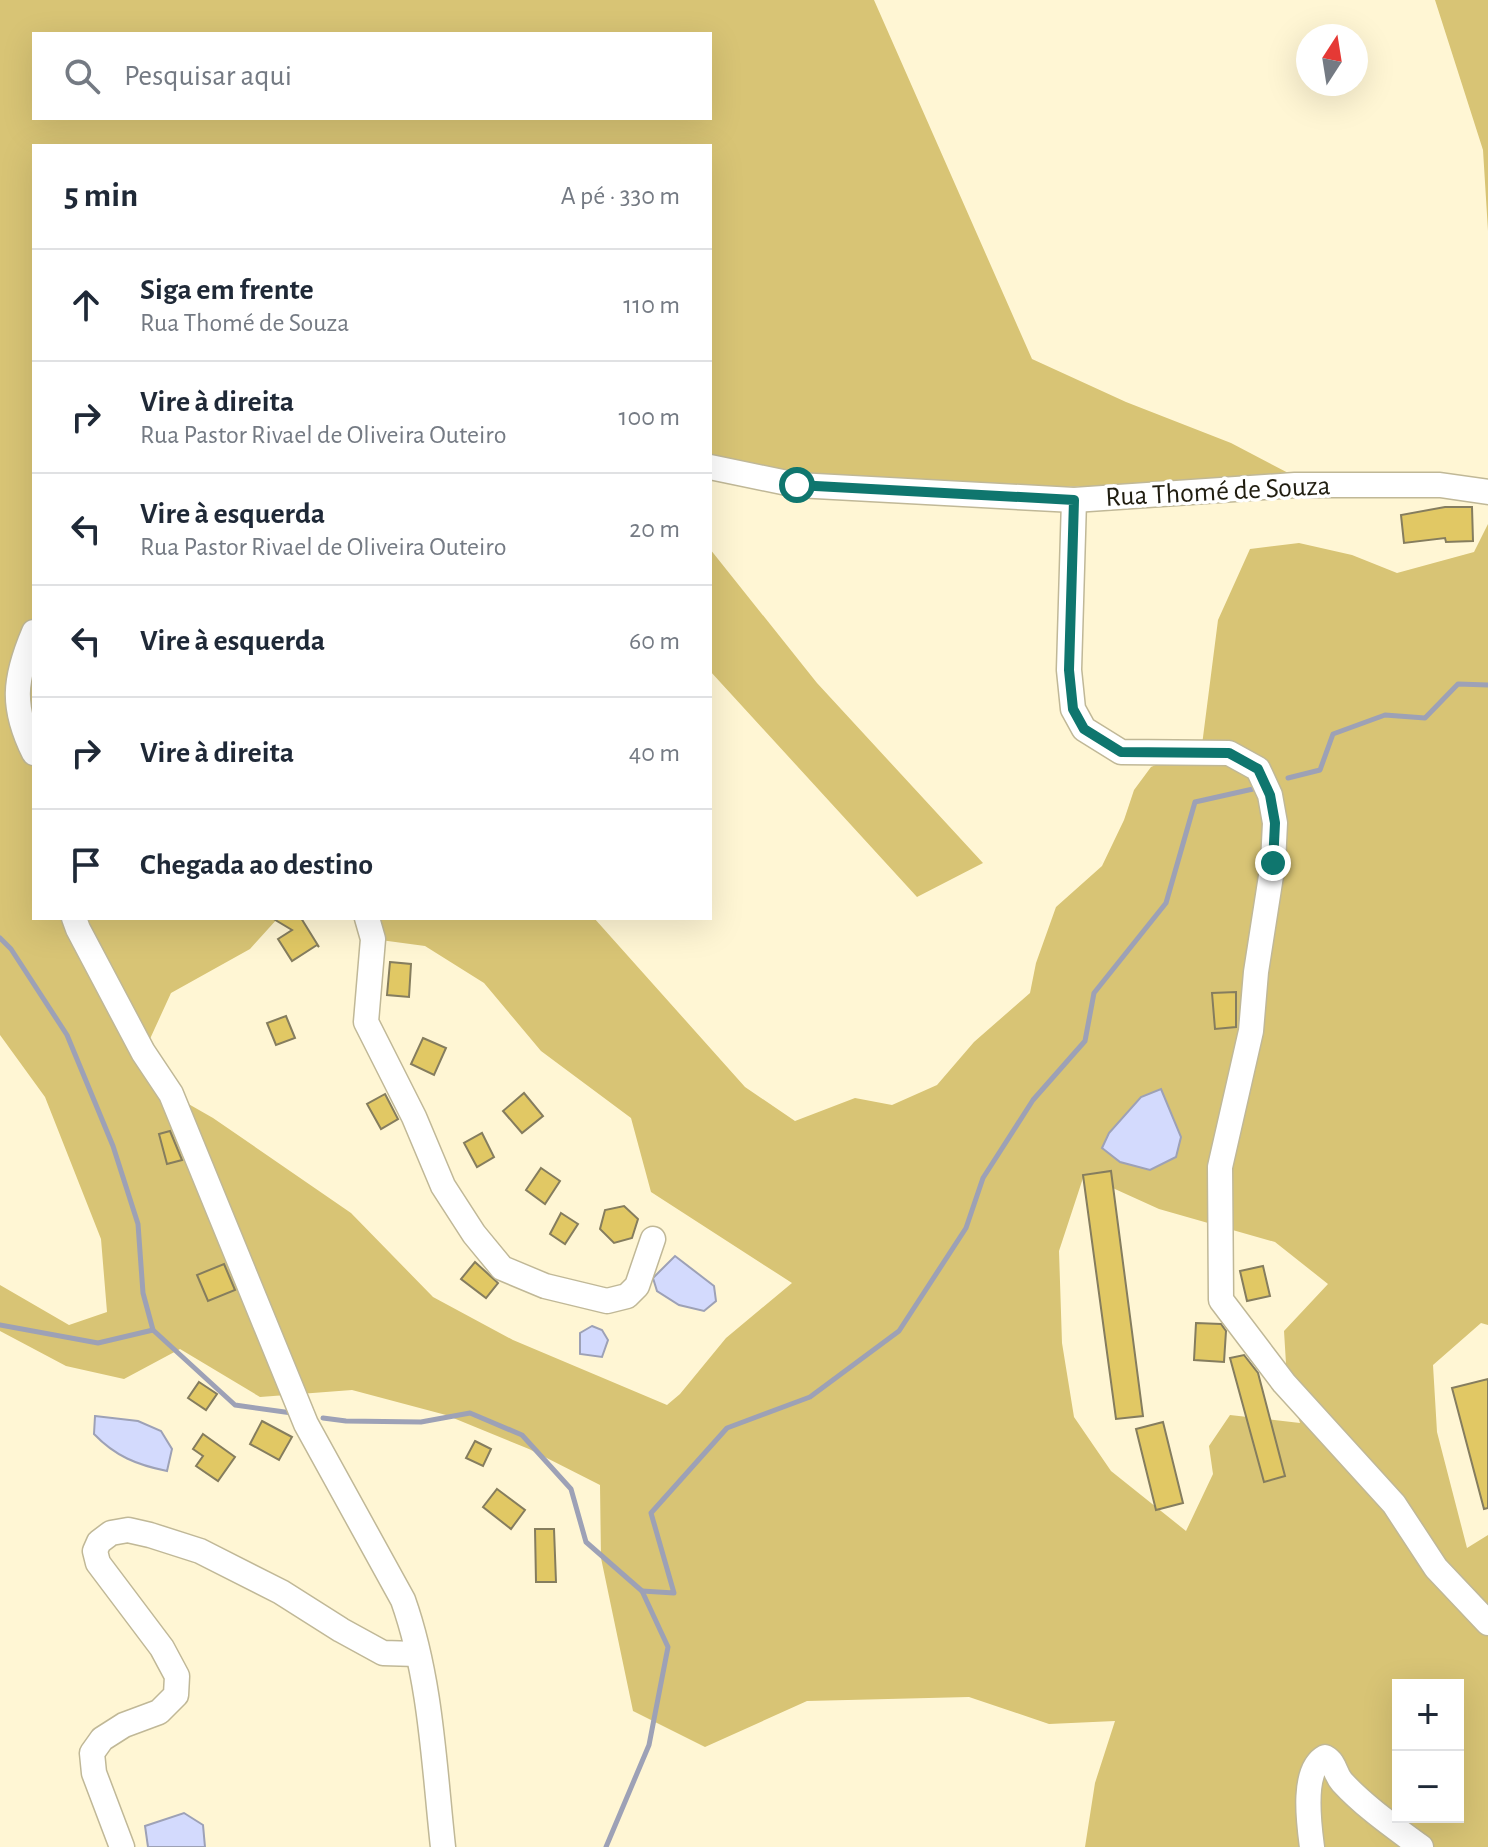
<!DOCTYPE html>
<html lang="pt">
<head>
<meta charset="utf-8">
<style>
  body { margin:0; font-family:"Alegreya Sans",sans-serif; background:#f2f2f3; color:#1f2937 }
  .controls { position:absolute; right:24px; bottom:24px; display:grid; overflow:hidden; border-radius:0px; box-shadow:0 8px 32px #0002 }
  .controls button { width:72px; height:72px; display:grid; place-items:center; padding:0; border:0; border-bottom:2px solid #e0e1e3; background:#fff; color:#1f2937; font:40px sans-serif }
  .compass { position:absolute; left:1296px; top:24px; width:72px; height:72px; border-radius:50%; background:#fff; box-shadow:0 8px 32px #0002; rotate:12deg }
  .stop { position:absolute; width:24px; height:24px; margin:-18px; border:6px solid #0f766e; border-radius:50%; background:#fff }
  .stop.end { background:#0f766e; border-color:#fff; box-shadow:0 2px 8px #0008 }
  .list { margin:0; padding:0; list-style:none }
  h2 { display:flex; justify-content:space-between; align-items:center; height:104px; margin:0; padding:0 32px; font-size:34px }
  h2 small { font-size:26px; font-weight:400; color:#747a83 }
  .list li { display:grid; grid-template-columns:52px 1fr auto; gap:24px; align-items:center; box-sizing:border-box; height:112px; padding:0 32px; border-top:2px solid #e0e1e3 }
  .list b { display:block; font-size:30px; white-space:nowrap }
  .list p { margin:0; font-size:26px; white-space:nowrap; color:#747a83 }
  .list em { font-size:26px; font-style:normal; color:#747a83 }
  .icon { flex:none; width:44px; height:44px; fill:none; stroke:currentColor; stroke-width:2; stroke-linecap:round; stroke-linejoin:round }
  .map { position:relative; flex:none; width:1488px; height:1847px; overflow:hidden }
  .search { position:absolute; background:#fff; box-shadow:0 8px 32px #0002; left:32px; top:32px; width:680px; height:88px; display:flex; align-items:center; gap:20px; box-sizing:border-box; padding:0 28px; border-radius:0px; color:#747a83; font-size:30px }
  .panel { position:absolute; background:#fff; box-shadow:0 8px 32px #0002; left:32px; top:144px; width:680px; height:776px; border-radius:0px }
  .map>svg:first-child { display:block }
  .green { fill:#d8c475; fill-rule:evenodd }
  .water { fill:#d3dafd; stroke:#9da1b6; stroke-width:2 }
  .lines { fill:none; stroke-linecap:round; stroke-linejoin:round }
  .stream { stroke:#9da1b6; stroke-width:5 }
  .building { fill:#e1c864; stroke:#857d5e; stroke-width:2 }
  .minor-casing { stroke:#c0b897; stroke-width:27 }
  .minor { stroke:#fff; stroke-width:24 }
  .route { stroke:#0f766e; stroke-width:10 }
  .labels { text-anchor:middle; dominant-baseline:central; stroke-width:7; stroke-linejoin:round; paint-order:stroke }
  .street-label { font-size:28px; fill:#201d10; stroke:#fff }
</style>
</head>
<body>
<div class="map">
<svg width="1488" height="1847" viewBox="0 0 1488 1847">
  <rect width="100%" height="100%" fill="#fff6d4"/>
  <!-- green -->
  <g class="green">
    <path d="M0,0h874l158,359 94,43 105,41 63,33 -203,10 -294,9 -87,-23v-326h-676v772h244l-28,31 -79,44 -27,59 27,42 42,24 138,95 82,84 80,43 154,65 13,-11 46,-56 66,-55 -141,-91 -20,-74 -90,-67 -57,-68 -59,-37 -52,-7 -6,-21h227l151,169 50,34 60,-23 37,7 45,-20 37,-43 56,-49 6,-30 20,-56 46,-41 22,-46 10,-30 17,-23 51,-22 16,-125 32,-71 49,-6 53,12 45,18 77,-21 14,-28v801l-7,-2 -48,42 4,67 30,116 21,-13v312h-403l10,-64 20,-62 -66,3 -80,-27 -162,4 -102,46 -72,-36 -32,-153 -1,-73 -71,-36 -83,-34 -94,-25 -92,7 -80,-48 -56,30 -58,-13 -66,-35v-46l69,40 38,-13 -6,-73 -56,-142 -45,-62zM34,34h676v84h-676zM1084,1175l75,34 116,33 53,42 -44,47 3,49 13,43 -70,-8 -21,31 4,28 -27,57 -75,-60 -37,-54 -12,-74 -3,-92zM1398,1685h60v132h-60z"/>
    <polygon points="1435,0 1488,0 1488,231 1483,150"/>
    <polygon points="710,549 817,683 983,863 917,897 710,671"/>
  </g>
  <!-- water -->
  <g class="water">
    <polygon points="1161,1089 1181,1137 1176,1157 1150,1170 1120,1162 1102,1148 1109,1133 1141,1097"/>
    <polygon points="675,1256 714,1286 716,1301 704,1311 679,1305 657,1291 653,1278"/>
    <polygon points="592,1326 602,1330 608,1340 602,1357 580,1354 580,1333"/>
    <path d="M95,1416l43,5 23,10 11,18 -5,22c-30,-6 -52,-15 -73,-37z"/>
    <polygon points="184,1813 203,1825 205,1847 148,1847 145,1826"/>
  </g>
  <g class="lines">
    <!-- stream -->
    <g class="stream">
      <polyline points="1288,778 1320,770 1333,734 1385,715 1425,718 1458,684 1488,685"/>
      <polyline points="0,938 11,949 67,1035 113,1146 138,1224 143,1293 153,1330 235,1405 292,1413"/>
      <polyline points="0,1325 98,1343 153,1330"/>
      <polyline points="323,1418 346,1421 421,1422 470,1413 522,1435 571,1489 586,1542 642,1591 668,1647 649,1745 606,1847"/>
      <polyline points="642,1591 674,1593 651,1513 727,1428 810,1397 899,1331 966,1228 983,1178 1033,1100 1085,1041 1094,993 1166,903 1195,802 1253,789"/>
    </g>
  </g>
  <!-- building -->
  <g class="building">
    <polygon points="1445,507 1472,507 1473,541 1446,542 1445,538 1404,543 1401,515"/>
    <polygon points="272,918 301,918 319,947 317,945 292,961 278,939 292,930"/>
    <polygon points="390,962 411,964 409,997 387,995"/>
    <polygon points="1236,992 1236,1027 1215,1029 1212,993"/>
    <polygon points="286,1016 295,1038 276,1045 267,1023"/>
    <polygon points="423,1038 446,1048 434,1075 411,1064"/>
    <polygon points="524,1093 543,1116 522,1133 503,1111"/>
    <polygon points="385,1094 398,1119 381,1129 367,1104"/>
    <polygon points="170,1131 182,1160 167,1164 159,1134"/>
    <polygon points="482,1133 494,1157 477,1167 464,1143"/>
    <polygon points="541,1168 560,1181 545,1204 526,1190"/>
    <polygon points="1111,1171 1143,1416 1116,1419 1083,1175"/>
    <polygon points="624,1206 638,1219 632,1238 614,1243 600,1229 605,1210"/>
    <polygon points="561,1213 578,1224 565,1244 550,1234"/>
    <polygon points="475,1262 498,1283 486,1298 461,1279"/>
    <polygon points="224,1264 235,1290 208,1301 197,1275"/>
    <polygon points="1263,1266 1270,1296 1247,1301 1240,1271"/>
    <polygon points="1196,1323 1221,1324 1226,1331 1224,1362 1194,1360"/>
    <polygon points="1244,1355 1258,1373 1285,1476 1264,1482 1230,1358"/>
    <polygon points="1488,1379 1488,1508 1484,1509 1452,1388"/>
    <polygon points="199,1382 217,1394 206,1410 188,1398"/>
    <polygon points="262,1421 292,1437 279,1460 250,1444"/>
    <polygon points="1163,1422 1183,1503 1156,1510 1136,1429"/>
    <polygon points="203,1434 235,1457 218,1481 196,1466 203,1456 193,1449"/>
    <polygon points="475,1441 491,1449 483,1466 466,1458"/>
    <polygon points="497,1489 525,1510 511,1529 483,1507"/>
    <polygon points="535,1529 554,1529 556,1582 536,1582"/>
  </g>
  <g class="lines">
    <defs>
      <g id="minor">
        <polyline points="710,467 797,485 1074,500 1295,485 1440,485 1488,492"/>
        <polyline points="1074,500 1069,670 1073,709 1084,729 1121,752 1229,753 1258,769 1270,795 1275,823 1273,863 1256,972 1251,1031 1220,1167 1221,1300 1284,1383 1394,1504 1436,1568 1488,1623"/>
        <path d="M34,632c-20,47 -23,75 0,121"/>
        <path d="M74,918l4,11 65,123 28,42 135,330 97,176c28,79 31,165 40,247"/>
        <polyline points="367,918 373,939 366,1022 414,1117 443,1186 474,1234 502,1268 545,1286 607,1301 627,1296 637,1286 653,1239"/>
        <polyline points="122,1847 94,1773 92,1753 102,1739 124,1725 159,1712 176,1695 177,1676 162,1648 98,1563 95,1551 99,1542 111,1533 128,1530 150,1535 200,1551 281,1592 341,1630 383,1653 417,1654"/>
        <path d="M1312,1847c-3,-23 -11,-77 13,-90 11,6 9,16 17,25 23,25 52,45 79,65"/>
      </g>
    </defs>
    <!-- minor casing -->
    <use href="#minor" class="minor-casing"/>
    <!-- minor -->
    <use href="#minor" class="minor"/>
  </g>
  <g class="lines">
    <!-- route -->
    <polyline class="route" points="797,485 1074,500 1069,670 1073,709 1084,729 1121,752 1229,753 1258,769 1270,795 1275,823 1273,863"/>
  </g>
  <g class="labels">
    <!-- street labels -->
    <g class="street-label">
      <text transform="translate(1218 492) rotate(-3)">Rua Thomé de Souza</text>
    </g>
  </g>
</svg>
<div class="controls">
<button>+</button>
<button>−</button>
</div>
<svg class="compass" viewBox="-18 -18 36 36"><path d="M0-13l5 13h-10z" fill="#e53935"/><path d="M0 13l5-13h-10z" fill="#747a83"/></svg>
<div class="stop" style="left:797px;top:485px"></div>
<div class="stop end" style="left:1273px;top:863px"></div>
<div class="search"><svg class="icon" aria-label="search" viewBox="0 0 24 24"><circle cx="10" cy="10" r="6"/><path d="M15 15l6 6"/></svg>Pesquisar aqui</div>
<section class="panel">
<h2>5 min<small>A pé · 330 m</small></h2>
<ul class="list">
<li><svg class="icon" aria-label="ahead" viewBox="0 0 24 24"><path d="M12 20V5M6 11l6-6 6 6"/></svg><div><b>Siga em frente</b><p>Rua Thomé de Souza</p></div><em>110 m</em></li>
<li><svg class="icon" aria-label="right" viewBox="0 0 24 24"><path d="M7 20v-9h11M14 6l5 5-5 5"/></svg><div><b>Vire à direita</b><p>Rua Pastor Rivael de Oliveira Outeiro</p></div><em>100 m</em></li>
<li><svg class="icon" aria-label="left" viewBox="0 0 24 24"><path d="M17 20v-9H6M10 6l-5 5 5 5"/></svg><div><b>Vire à esquerda</b><p>Rua Pastor Rivael de Oliveira Outeiro</p></div><em>20 m</em></li>
<li><svg class="icon" aria-label="left" viewBox="0 0 24 24"><path d="M17 20v-9H6M10 6l-5 5 5 5"/></svg><div><b>Vire à esquerda</b></div><em>60 m</em></li>
<li><svg class="icon" aria-label="right" viewBox="0 0 24 24"><path d="M7 20v-9h11M14 6l5 5-5 5"/></svg><div><b>Vire à direita</b></div><em>40 m</em></li>
<li><svg class="icon" aria-label="arrive" viewBox="0 0 24 24"><path d="M6 21V4h12l-3 4 3 4H6"/></svg><div><b>Chegada ao destino</b></div></li>
</ul>
</section>
</div>
</body>
</html>
